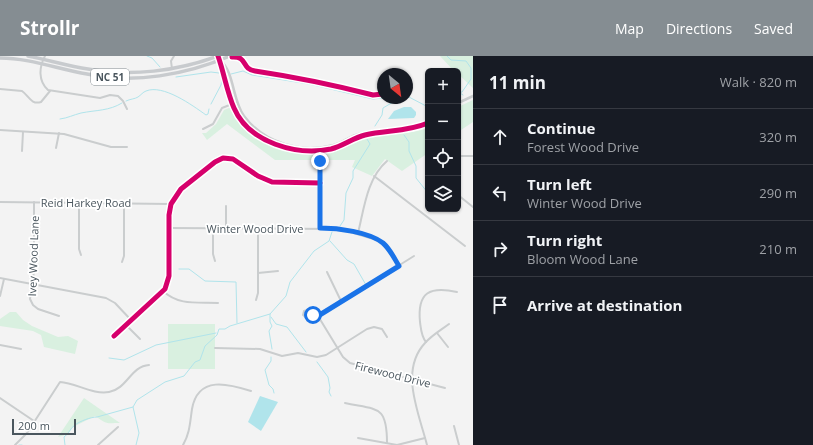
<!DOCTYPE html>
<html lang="en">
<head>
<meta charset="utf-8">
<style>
  body { margin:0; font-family:"Open Sans",sans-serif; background:#20242c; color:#f1f3f6 }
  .controls { position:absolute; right:12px; top:12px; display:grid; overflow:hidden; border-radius:6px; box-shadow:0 1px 3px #0004 }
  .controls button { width:36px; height:36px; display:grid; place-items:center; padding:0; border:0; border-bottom:1px solid #363941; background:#171b24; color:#f1f3f6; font:20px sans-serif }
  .compass { position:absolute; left:377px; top:12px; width:36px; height:36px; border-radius:50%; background:#171b24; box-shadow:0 1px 3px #0004; rotate:151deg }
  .scale { position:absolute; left:12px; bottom:10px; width:64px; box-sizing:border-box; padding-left:4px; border:2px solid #4a565e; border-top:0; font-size:11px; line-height:14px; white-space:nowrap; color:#4a565e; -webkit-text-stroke:3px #fff; paint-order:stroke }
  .stop { position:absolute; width:12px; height:12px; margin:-9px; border:3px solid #1a73e8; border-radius:50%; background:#fff }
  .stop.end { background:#1a73e8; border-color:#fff; box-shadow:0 1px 4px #0008 }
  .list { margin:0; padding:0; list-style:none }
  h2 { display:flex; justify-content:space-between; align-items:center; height:52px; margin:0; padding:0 16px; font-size:17px }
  h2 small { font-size:13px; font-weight:400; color:#9ea1a6 }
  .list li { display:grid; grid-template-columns:26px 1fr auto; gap:12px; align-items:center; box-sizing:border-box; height:56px; padding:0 16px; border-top:1px solid #363941 }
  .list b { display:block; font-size:15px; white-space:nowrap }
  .list p { margin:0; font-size:13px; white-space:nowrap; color:#9ea1a6 }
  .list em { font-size:13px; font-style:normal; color:#9ea1a6 }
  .icon { flex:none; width:22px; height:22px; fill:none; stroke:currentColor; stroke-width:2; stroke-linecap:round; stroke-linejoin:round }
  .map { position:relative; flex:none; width:473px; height:389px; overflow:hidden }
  header { display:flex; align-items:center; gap:24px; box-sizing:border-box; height:56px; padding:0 20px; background:#858d92; color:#fff }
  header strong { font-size:19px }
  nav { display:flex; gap:22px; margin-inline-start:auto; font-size:14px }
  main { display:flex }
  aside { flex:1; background:#171b24 }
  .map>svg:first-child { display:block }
  .green { fill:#d9f0e0 }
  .water { fill:#b0e4eb }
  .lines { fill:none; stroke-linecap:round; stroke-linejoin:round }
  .stream { stroke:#b0e4eb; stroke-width:1 }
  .minor { stroke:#cacdce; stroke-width:2 }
  .tertiary { stroke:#cacdce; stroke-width:2.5 }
  .primary { stroke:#c8cbce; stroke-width:3.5 }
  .cycleway-casing { stroke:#fff; stroke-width:8 }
  .cycleway { stroke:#d6006c; stroke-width:5 }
  .route { stroke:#1a73e8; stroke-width:5 }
  .labels { text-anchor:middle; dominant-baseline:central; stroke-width:3.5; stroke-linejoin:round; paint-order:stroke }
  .shield { fill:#fff; stroke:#80898e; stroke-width:1 }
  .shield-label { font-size:10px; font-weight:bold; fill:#4a565e }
  .street-label { font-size:11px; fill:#4a565e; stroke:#fff }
</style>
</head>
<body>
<header>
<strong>Strollr</strong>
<nav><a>Map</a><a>Directions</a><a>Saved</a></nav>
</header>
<main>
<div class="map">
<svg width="473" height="389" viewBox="0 0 473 389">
  <rect width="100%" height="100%" fill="#f3f3f3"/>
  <!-- green -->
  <g class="green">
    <polygon points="440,0 473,0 473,32 458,18 458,15 454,15"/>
    <polygon points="473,44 473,66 458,76 458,51"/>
    <path d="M229,52l3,1c21,38 67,53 108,39 11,-3 20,-9 31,-12 20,-4 37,-1 57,-8v25l-26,18 -17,-12 -13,17 -20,-9 3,-7h-80l-48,-36 -20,16 -5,-7h4l10,-9 8,-14z"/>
    <polygon points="10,256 16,256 23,264 32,270 58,281 68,280 78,285 75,298 44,291 41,279 33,275 0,270 0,263"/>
    <rect x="168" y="268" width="47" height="45"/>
    <path d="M84,342l36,25c-14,0 -12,2 -25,-7l-22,11 -5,7 -10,3z"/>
  </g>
  <!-- water -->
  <g class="water">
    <polygon points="404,51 411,51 416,56 416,59 414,62 388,63 394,55"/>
    <polygon points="260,340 278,346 261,375 248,366"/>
  </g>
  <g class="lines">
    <!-- stream -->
    <g class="stream">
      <polyline points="147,0 152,2 160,11"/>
      <polyline points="447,0 451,4 466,5 471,12 471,23 462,36 458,37"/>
      <polyline points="231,18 243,15 252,19 309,28 373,43 383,42"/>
      <polyline points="176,21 211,16 219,17"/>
      <polyline points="460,37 463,39"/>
      <polyline points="407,40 428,51"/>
      <path d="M126,45c4,-2 9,-2 12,-4 3,-2 5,-5 8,-6 17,-7 46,14 60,24l2,-1 1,-5"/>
      <polyline points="211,48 221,29 222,24"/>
      <path d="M60,63c8,-1 13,-4 21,-6 15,-3 28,-2 41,-10"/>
      <polyline points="375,70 382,59 383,52 400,42"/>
      <polyline points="404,79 409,86 409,95 416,110 416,122 428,137"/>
      <polyline points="340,170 344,164 346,137 353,122 353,115 370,88 367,83"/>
      <polyline points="330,185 347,204 354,208 366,229"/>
      <polyline points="179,213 189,213 205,225 236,226 237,267"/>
      <polyline points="271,261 276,268 287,271 306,296"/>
      <polyline points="272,293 269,275 272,270 270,266 270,258 286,240 290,226 314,195 329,185 332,176"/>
      <polyline points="271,301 271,305 265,314 269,329 273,333 274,337"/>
      <polyline points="109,302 124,304 156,289 216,277"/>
      <polyline points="317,306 328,321 330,332 329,336 331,340"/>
      <polyline points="19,389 22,389"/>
      <path d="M65,389l-1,-8c5,-3 6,-9 11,-12 5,-4 16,-8 22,-8l36,-10"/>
      <polyline points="136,389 139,377 133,351 137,344 165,326 184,320 195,306 200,304 205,290 217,279 219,273 225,273 230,270 270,258"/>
    </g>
    <!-- minor -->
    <g class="minor">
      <path d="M45,0c-6,11 -7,25 3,34l52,8 10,-3 8,1 5,5 4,8"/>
      <polyline points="172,13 171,5 174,0"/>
      <path d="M0,33l22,2c7,5 9,14 19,11l9,-11"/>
      <polyline points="203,73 213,68 222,52 237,46"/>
      <polyline points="0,74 64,78 111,91 127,91"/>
      <polyline points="56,92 59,77"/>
      <polyline points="22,95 23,76"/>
      <polyline points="458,100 473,100"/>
      <polyline points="320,105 320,172"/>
      <polyline points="374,120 465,190"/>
      <polyline points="458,139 473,151"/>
      <polyline points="0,146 171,148"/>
      <polyline points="34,146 34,215 30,243 33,249 38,253 59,260"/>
      <polyline points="79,146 79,193 81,199"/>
      <polyline points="169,172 340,173 380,185 387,191 399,210"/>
      <polyline points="213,172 213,198 215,205"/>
      <polyline points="226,172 226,150"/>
      <path d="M358,177c6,-24 9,-55 29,-72"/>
      <polyline points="122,206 124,200 124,147"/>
      <polyline points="327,216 341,245"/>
      <polyline points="258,217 278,215"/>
      <polyline points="0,222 106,242 115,247 131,264"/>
      <path d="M163,235c16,15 35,11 55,12"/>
      <polyline points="0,240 4,223"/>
      <polyline points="256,244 258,237 258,172"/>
      <polyline points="313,258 311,262 308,263 303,259 304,255 307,254 318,260"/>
      <polyline points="318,260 343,301 350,307 445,332"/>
      <polyline points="318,260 414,200"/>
      <polyline points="126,269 140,283"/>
      <polyline points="437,277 448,291"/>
      <polyline points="114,280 165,233 169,220 169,159 171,148 181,133 215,106 223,102 233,103 258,120 272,126 320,127"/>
      <path d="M426,286c-5,-6 -5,-13 -6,-20 -3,-30 10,-36 37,-30"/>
      <polyline points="0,289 21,293"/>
      <polyline points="215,292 260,293 282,300 298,297 317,301 326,299 367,273 374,271 382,273 387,281"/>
      <polyline points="0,342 34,365"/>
      <path d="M345,347c33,7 42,2 42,40"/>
      <polyline points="454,370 459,389"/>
      <polyline points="358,382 397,389 425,382"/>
      <path d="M15,389l12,-12 33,-51c16,1 33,13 49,10 18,-3 22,-26 40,-27"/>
      <polyline points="98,389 118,371"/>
      <path d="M183,389c7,-12 7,-23 9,-36 6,-34 37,-25 59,-18"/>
      <path d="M427,389c-8,-32 -28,-74 -2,-102 7,-8 16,-13 24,-19"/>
    </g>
    <!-- tertiary -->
    <g class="tertiary">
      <path d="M220,4c-1,9 5,18 8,26 3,11 4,22 11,32 20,28 58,36 90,31 13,-2 24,-11 37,-14 21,-5 41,-3 62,-12"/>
      <path d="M220,4c15,13 12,40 24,56 20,27 57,38 90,29 7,-2 13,-6 19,-9 12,-5 23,-6 36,-6l3,1"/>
      <polyline points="458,47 473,40"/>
    </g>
    <!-- primary -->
    <g class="primary">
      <path d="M28,0c21,4 40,10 60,13 43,8 89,2 130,-13"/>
      <path d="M0,2c29,0 58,11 87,16 47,10 99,1 143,-18"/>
    </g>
    <defs>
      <g id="cycleway">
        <path d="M218,0c6,17 9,36 16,52 15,35 63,48 97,41 12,-3 22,-11 34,-14 21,-5 42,-3 63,-12"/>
        <path d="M232,1c16,-1 9,12 23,14 40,6 79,14 118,24l10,-1"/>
        <polyline points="114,280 165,233 169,220 169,159 171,148 181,133 215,106 223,102 233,103 258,120 272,126 320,127"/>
      </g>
    </defs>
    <!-- cycleway casing -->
    <use href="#cycleway" class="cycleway-casing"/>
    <!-- cycleway -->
    <use href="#cycleway" class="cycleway"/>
  </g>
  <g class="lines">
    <!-- route -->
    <path class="route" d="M313,259v-1l5,2 81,-50c-5,-8 -9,-17 -16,-23 -14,-11 -45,-15 -63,-15v-67"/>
  </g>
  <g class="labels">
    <!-- shield labels -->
    <rect class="shield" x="91" y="13" width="38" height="16" rx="3"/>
    <g class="shield-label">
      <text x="110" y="21">NC 51</text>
    </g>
    <!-- street labels -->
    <g class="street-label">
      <text x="86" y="146">Reid Harkey Road</text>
      <text x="255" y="172">Winter Wood Drive</text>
      <text transform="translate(33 200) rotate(-88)">Ivey Wood Lane</text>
      <text transform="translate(393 318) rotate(14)">Firewood Drive</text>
    </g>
  </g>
</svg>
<div class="controls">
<button>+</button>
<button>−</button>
<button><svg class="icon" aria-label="locate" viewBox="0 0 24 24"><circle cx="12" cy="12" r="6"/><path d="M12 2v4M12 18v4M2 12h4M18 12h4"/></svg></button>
<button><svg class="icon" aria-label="layers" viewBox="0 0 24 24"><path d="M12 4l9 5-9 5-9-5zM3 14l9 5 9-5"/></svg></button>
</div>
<svg class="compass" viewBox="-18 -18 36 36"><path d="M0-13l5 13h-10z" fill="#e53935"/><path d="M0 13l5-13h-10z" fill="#9ea1a6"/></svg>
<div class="scale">200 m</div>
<div class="stop" style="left:313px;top:259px"></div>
<div class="stop end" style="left:320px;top:105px"></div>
</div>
<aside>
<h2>11 min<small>Walk · 820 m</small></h2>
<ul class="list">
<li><svg class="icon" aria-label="ahead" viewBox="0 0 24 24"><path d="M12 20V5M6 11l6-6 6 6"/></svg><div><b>Continue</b><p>Forest Wood Drive</p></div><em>320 m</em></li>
<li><svg class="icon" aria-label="left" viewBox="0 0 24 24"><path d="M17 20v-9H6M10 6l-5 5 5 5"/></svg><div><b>Turn left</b><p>Winter Wood Drive</p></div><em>290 m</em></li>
<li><svg class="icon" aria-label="right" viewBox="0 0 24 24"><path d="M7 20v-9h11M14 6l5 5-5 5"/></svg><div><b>Turn right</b><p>Bloom Wood Lane</p></div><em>210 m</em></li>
<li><svg class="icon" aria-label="arrive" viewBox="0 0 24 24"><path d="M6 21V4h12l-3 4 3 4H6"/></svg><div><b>Arrive at destination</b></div></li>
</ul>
</aside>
</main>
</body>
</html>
